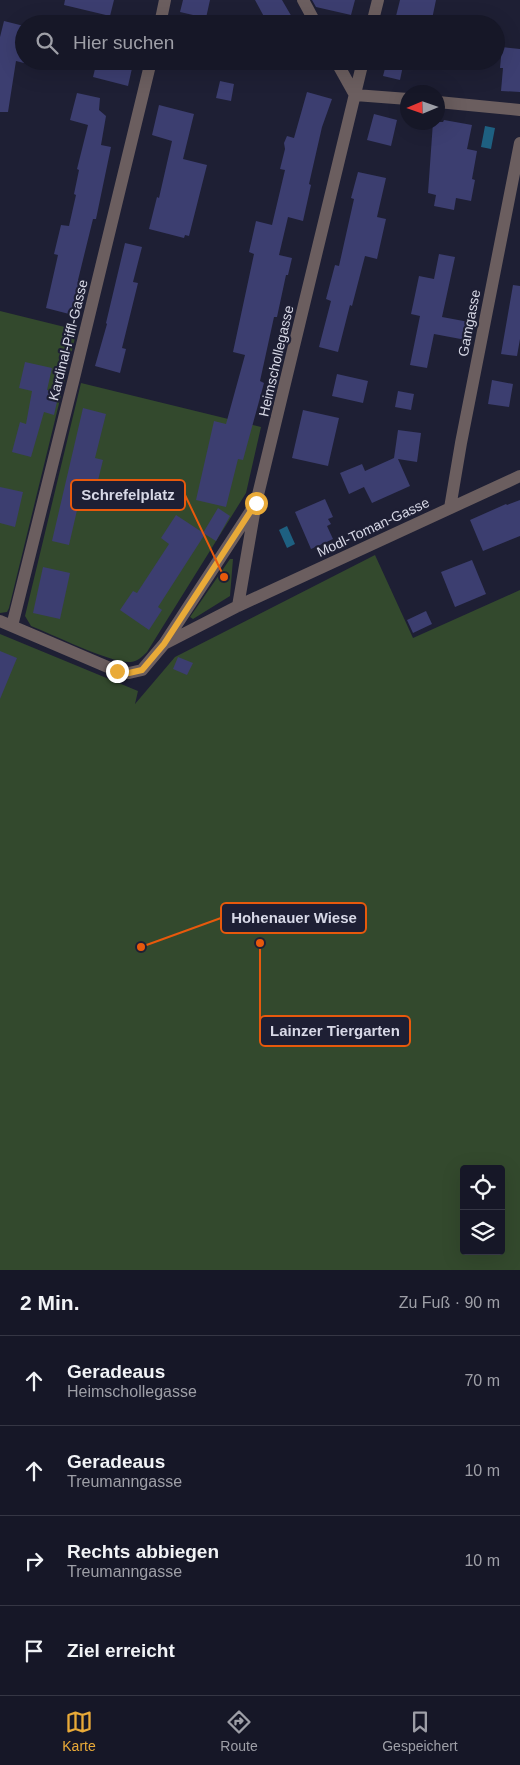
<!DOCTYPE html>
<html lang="de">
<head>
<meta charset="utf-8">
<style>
  body { margin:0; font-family:Arial,sans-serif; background:#232433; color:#f1f3f6 }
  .controls { position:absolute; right:15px; bottom:15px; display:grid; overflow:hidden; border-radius:5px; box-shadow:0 5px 20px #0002 }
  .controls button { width:45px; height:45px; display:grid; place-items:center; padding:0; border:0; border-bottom:1px solid #353644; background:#161727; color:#f1f3f6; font:25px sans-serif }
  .compass { position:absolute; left:400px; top:85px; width:45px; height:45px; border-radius:50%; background:#161727; box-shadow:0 5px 20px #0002; rotate:268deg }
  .stop { position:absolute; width:15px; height:15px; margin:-11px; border:4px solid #e9aa38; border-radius:50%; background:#fff }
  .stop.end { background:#e9aa38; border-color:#fff; box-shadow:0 1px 5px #0008 }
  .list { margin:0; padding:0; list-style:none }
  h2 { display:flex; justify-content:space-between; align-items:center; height:65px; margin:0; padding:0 20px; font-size:21px }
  h2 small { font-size:16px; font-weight:400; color:#9e9fa7 }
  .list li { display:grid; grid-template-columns:32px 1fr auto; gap:15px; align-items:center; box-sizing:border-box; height:90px; padding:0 20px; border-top:1px solid #353644 }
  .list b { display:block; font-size:19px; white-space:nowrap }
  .list p { margin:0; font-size:16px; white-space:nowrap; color:#9e9fa7 }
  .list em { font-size:16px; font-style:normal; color:#9e9fa7 }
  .icon { flex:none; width:28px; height:28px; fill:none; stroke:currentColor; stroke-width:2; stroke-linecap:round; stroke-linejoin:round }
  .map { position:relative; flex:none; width:520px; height:1270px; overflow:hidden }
  .search { position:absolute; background:#161727; box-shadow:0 5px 20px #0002; left:15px; right:15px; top:15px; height:55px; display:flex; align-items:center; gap:12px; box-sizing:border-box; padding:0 18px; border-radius:28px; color:#9e9fa7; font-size:19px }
  .sheet { height:425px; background:#161727 }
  nav { display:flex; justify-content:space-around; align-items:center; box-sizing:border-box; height:70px; border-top:1px solid #353644; background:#161727; font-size:14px; color:#9e9fa7 }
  nav a { display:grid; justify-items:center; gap:2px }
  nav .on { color:#e9aa38 }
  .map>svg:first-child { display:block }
  .green { fill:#33492d; fill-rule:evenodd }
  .water { fill:#1e6081 }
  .building { fill:#3c3e70 }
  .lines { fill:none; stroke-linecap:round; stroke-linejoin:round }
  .minor { stroke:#6b5e5f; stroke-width:12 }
  .route { stroke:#e9aa38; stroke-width:6 }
  .labels { text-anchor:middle; stroke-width:4.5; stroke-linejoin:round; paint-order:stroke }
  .street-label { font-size:14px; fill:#d7d8e6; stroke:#1e1f34 }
  .leader { fill:none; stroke:#e8590c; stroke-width:2 }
  .callout-dot { fill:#e8590c; stroke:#1e1f34; stroke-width:2 }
  .callout { fill:#1e1f34; stroke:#e8590c; stroke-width:2 }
  .callout-label { font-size:15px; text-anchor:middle; font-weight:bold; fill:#d7d8e6 }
</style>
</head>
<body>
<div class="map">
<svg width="520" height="1270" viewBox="0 0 520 1270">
  <rect width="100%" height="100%" fill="#1e1f34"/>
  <path class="green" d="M0 311 77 330 9 608 7 612 0 613Z
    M81 383 261 427 246 493 147 652C142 657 138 661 131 662 112 664 52 634 31 626L25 616Z
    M375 555 413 638 520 590V1270H0V634L138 691 135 704 175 657ZM464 1169H501V1251H464Z
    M230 559H233L230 596 193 619 190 617Z"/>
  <path class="water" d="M485 126 495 128 491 149 481 147Z
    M287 526 295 544 287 548 279 530Z"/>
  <path class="building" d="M65 0H114L110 16 64 5Z
    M183 0H210L206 18 180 12Z
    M255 0H282L296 24H268Z
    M312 0H355L351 15 316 7Z
    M400 0H436L431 24H394Z
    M4 21 24 26V63L16 61 8 112H0V37Z
    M502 47 520 49V92L501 91 503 68H500Z
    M97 61H120L133 64 128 86 93 77Z
    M387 61H404L400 80 383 76Z
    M220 81 234 84 231 101 216 98Z
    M307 92 332 99 322 127 309 184 311 185 303 221 288 217 279 255 292 258 288 275H286L277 317H274L260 381 264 383 243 460 238 459 226 507 196 500 214 421 226 424 245 355 233 352 254 254 249 252 256 221 272 225 285 170 280 169 285 149 284 143 287 136 294 138Z
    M77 93 100 98 99 110 106 116 101 145 111 147 96 219H93L78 280 81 281 73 315 46 308 58 255 54 254 61 225 69 226 76 195 74 194 79 170 77 169 88 125 70 120Z
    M159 105 194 114 183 159 207 165 189 236 185 235 184 238 149 229 157 197 159 198 172 141 152 135Z
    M374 114 397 120 391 146 367 140Z
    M444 120 472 125 467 149 477 151 472 179 475 180 471 201 456 198 454 210 434 206 436 195 428 193 433 122H443Z
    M358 172 386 178 377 217 386 219 377 259 365 256 352 306 350 305 338 352 319 347 331 301 326 299 335 265 339 266 354 199 351 198Z
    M125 243 142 247 133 282 138 283 122 348 126 349 120 373 95 366 107 324 106 323Z
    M439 254 455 257 442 317 469 322 466 340 434 334 427 368 410 365 420 316 411 314 419 276 434 279Z
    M513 285 520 286V339L517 356 501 354Z
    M25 362 52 368 47 390 59 393 54 415 44 412 31 457 12 452 20 422 26 424 32 391 19 388Z
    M337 374 368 381 363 403 332 396Z
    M492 380 513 384 509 407 488 404Z
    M398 391 414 394 411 410 395 407Z
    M83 408 106 414 95 458 103 460 91 509 78 506 69 545 52 541Z
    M303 410 339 418 328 466 292 458Z
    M398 430 421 433 417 462 398 459 410 486 372 503 364 487 349 494 340 473 362 464 365 471 394 458Z
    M0 487 23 492 15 527 0 523Z
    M325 499 333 517 328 519 331 524 327 526 333 539 311 549 295 512Z
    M520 500V536L483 551 470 520 506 504 507 505Z
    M218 508 230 516 216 541 203 533Z
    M176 515 205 534 158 607 162 610 149 630 120 610 133 591 137 593 169 544 161 538Z
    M472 560 486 594 455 607 441 572Z
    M43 567 70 573 60 619 33 613Z
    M426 611 432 624 413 633 407 620Z
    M0 651 17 658 0 699Z
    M178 657 193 663 187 675 173 669Z"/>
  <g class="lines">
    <path class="minor" d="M303 0 316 24
      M160 24 165 0
      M372 24 378 0
      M336 61 355 95 408 99
      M438 102 520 110
      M450 508 461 443 520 143
      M238 606 255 508
      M0 621 117 671 129 673 142 670 164 644 256 503 363 61
      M12 626 74 378 151 61
      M166 643 238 606 520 476"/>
  </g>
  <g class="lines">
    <path class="route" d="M117 671 129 673 142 670 164 644 256 503"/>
  </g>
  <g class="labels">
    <g class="street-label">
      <text transform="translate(469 323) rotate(-79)" y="5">Gamgasse</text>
      <text transform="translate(68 340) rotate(-76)" y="5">Kardinal-Piffl-Gasse</text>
      <text transform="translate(276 361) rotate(-77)" y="5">Heimschollegasse</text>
      <text transform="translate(373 527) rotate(-25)" y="5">Modl-Toman-Gasse</text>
    </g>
  </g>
  <path class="leader" d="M224 577L185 495M141 947L221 918M260 943L260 1031"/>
  <g class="callout-dot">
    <circle cx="224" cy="577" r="5"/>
    <circle cx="141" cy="947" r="5"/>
    <circle cx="260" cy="943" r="5"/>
  </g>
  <g class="callout">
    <rect x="71" y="480" width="114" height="30" rx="5"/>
    <rect x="221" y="903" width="145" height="30" rx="5"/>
    <rect x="260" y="1016" width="150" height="30" rx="5"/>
  </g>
  <g class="callout-label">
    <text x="128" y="500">Schrefelplatz</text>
    <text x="294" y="923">Hohenauer Wiese</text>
    <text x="335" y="1036">Lainzer Tiergarten</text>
  </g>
</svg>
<div class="controls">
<button><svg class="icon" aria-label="locate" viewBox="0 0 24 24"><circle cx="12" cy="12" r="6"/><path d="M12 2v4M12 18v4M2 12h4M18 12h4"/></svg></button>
<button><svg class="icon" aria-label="layers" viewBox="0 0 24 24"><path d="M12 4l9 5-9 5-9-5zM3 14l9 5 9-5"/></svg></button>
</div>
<svg class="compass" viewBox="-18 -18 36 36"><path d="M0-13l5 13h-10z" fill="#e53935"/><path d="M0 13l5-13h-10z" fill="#9e9fa7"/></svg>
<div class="stop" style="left:256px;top:503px"></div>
<div class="stop end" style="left:117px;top:671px"></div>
<div class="search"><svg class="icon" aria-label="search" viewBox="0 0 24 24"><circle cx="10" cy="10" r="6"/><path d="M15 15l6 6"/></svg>Hier suchen</div>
</div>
<section class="sheet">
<h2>2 Min.<small>Zu Fuß · 90 m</small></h2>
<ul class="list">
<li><svg class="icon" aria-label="ahead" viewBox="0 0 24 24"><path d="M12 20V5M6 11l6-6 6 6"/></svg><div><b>Geradeaus</b><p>Heimschollegasse</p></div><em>70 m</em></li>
<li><svg class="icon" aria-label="ahead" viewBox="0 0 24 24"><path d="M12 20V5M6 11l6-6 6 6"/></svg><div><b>Geradeaus</b><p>Treumanngasse</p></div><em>10 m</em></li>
<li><svg class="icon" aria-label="right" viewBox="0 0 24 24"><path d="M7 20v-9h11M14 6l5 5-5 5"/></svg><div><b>Rechts abbiegen</b><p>Treumanngasse</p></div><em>10 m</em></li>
<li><svg class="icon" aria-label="arrive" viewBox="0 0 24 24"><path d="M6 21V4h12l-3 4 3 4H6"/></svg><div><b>Ziel erreicht</b></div></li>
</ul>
</section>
<nav>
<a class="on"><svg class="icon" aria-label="map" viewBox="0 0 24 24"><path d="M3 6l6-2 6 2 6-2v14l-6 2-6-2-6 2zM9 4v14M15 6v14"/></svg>Karte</a>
<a><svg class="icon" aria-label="directions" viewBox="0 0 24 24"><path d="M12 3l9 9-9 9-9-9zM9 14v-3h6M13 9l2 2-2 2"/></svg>Route</a>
<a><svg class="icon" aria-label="saved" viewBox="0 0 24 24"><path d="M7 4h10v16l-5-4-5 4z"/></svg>Gespeichert</a>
</nav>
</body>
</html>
